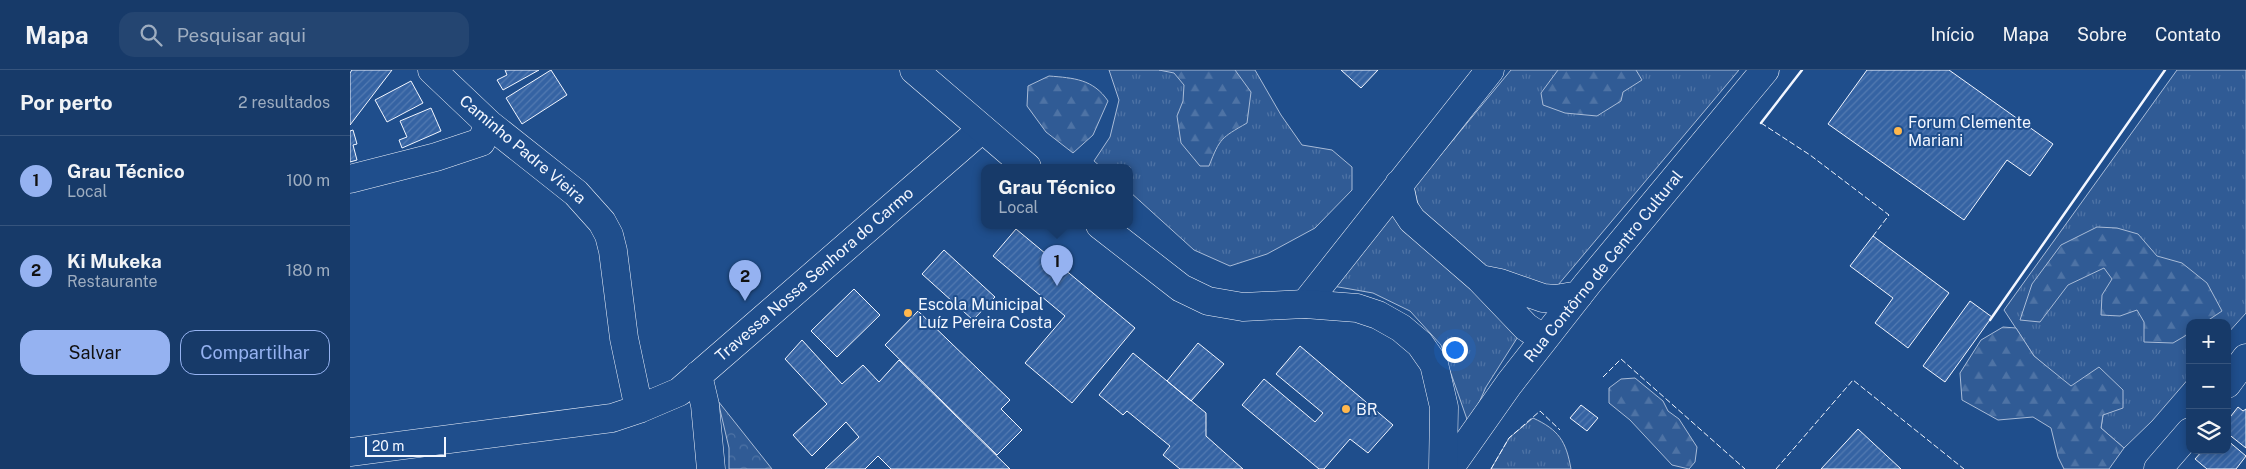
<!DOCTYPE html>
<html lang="pt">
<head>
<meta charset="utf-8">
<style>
  body { margin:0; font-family:"Public Sans",sans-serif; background:#244571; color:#f1f3f6 }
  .controls { position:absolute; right:15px; bottom:15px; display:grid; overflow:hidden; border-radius:10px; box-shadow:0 2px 8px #0003 }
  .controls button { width:45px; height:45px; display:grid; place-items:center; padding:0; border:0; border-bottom:1px solid #36547d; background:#173a69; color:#f1f3f6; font:25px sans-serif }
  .scale { position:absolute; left:15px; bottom:12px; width:81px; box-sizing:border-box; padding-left:5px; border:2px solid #f2f6ff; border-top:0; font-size:14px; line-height:18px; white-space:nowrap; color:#f2f6ff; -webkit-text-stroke:4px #1f4e8c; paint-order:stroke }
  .you { position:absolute; left:1104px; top:279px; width:18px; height:18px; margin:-12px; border:4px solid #fff; border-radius:50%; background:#1a73e8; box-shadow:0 0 0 8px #1a73e833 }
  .badge { display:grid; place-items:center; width:32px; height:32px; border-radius:50%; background:#95b2f1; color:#111; font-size:16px; font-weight:700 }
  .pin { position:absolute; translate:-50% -41px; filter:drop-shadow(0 1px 2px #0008) }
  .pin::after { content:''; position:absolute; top:26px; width:18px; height:15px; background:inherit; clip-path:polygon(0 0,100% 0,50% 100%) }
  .popup { position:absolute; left:631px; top:94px; width:152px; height:65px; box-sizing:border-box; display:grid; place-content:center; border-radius:10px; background:#173a69; filter:drop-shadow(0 1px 4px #0005); font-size:16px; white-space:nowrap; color:#9eadc0 }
  .popup b { font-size:19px; color:#f1f3f6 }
  .popup::after { content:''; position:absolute; left:50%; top:100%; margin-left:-10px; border:10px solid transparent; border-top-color:#173a69 }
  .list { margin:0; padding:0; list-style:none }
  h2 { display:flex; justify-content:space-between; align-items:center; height:65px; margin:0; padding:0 20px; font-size:21px }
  h2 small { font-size:16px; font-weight:400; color:#9eadc0 }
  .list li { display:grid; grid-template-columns:32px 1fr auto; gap:15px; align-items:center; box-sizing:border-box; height:90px; padding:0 20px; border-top:1px solid #36547d }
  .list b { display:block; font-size:19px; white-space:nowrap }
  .list p { margin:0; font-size:16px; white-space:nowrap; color:#9eadc0 }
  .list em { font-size:16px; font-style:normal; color:#9eadc0 }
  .actions { display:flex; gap:10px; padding:15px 20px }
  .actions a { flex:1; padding:11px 0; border:1px solid #95b2f1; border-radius:15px; text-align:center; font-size:18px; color:#95b2f1 }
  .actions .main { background:#95b2f1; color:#111 }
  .icon { flex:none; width:28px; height:28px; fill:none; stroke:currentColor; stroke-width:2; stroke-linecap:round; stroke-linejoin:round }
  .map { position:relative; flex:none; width:1896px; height:399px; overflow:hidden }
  header { display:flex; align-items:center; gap:30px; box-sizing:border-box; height:70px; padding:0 25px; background:#173a69; border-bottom:1px solid #36547d }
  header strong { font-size:24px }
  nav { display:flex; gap:28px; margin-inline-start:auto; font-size:18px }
  .search { width:350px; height:45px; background:#244571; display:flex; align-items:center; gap:12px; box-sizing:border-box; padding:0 18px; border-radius:15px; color:#9eadc0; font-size:19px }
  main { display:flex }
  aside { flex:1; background:#173a69 }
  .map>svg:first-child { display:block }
  .grass { fill:url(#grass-tufts); stroke:#a8bbd7 }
  .forest { fill:url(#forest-firs); stroke:#a8bbd7 }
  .park { fill:url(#park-crowns); stroke:#a8bbd7 }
  .building { fill:url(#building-hatch); stroke:#f2f6ff }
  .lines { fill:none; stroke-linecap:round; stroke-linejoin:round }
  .minor-casing { stroke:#f2f6ff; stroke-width:29 }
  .major-casing { stroke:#f2f6ff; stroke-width:29 }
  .minor { stroke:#1f4e8c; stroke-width:28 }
  .major { stroke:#1f4e8c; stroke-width:28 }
  .fence { stroke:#f2f6ff; stroke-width:1; stroke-dasharray:6 2.5; stroke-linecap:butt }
  .wall { stroke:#f2f6ff; stroke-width:2.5 }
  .poi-dot { fill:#ffb74d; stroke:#1f4e8c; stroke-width:2 }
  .labels { text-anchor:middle; stroke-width:4; stroke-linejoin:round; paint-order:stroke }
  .poi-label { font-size:16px; fill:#f2f6ff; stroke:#1f4e8c; text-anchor:start }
  .street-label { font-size:16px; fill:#f2f6ff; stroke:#1f4e8c }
</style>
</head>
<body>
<header>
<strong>Mapa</strong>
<div class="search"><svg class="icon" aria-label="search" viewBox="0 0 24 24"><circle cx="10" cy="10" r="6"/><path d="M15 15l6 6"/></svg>Pesquisar aqui</div>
<nav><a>Início</a><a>Mapa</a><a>Sobre</a><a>Contato</a></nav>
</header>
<main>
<aside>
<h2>Por perto<small>2 resultados</small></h2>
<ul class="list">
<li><span class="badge">1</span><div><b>Grau Técnico</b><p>Local</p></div><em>100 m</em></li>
<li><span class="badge">2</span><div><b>Ki Mukeka</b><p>Restaurante</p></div><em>180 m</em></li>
</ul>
<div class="actions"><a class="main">Salvar</a><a>Compartilhar</a></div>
</aside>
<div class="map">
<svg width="1896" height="399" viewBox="0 0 1896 399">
  <defs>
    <pattern id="grass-tufts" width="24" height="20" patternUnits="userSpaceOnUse" patternTransform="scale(1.25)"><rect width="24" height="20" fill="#305b95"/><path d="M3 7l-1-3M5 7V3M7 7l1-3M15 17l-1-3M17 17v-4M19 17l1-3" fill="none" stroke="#4e73a5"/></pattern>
    <pattern id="forest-firs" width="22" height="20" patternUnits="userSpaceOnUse" patternTransform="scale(1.25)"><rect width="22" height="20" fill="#305b95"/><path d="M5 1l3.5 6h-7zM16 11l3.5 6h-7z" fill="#4e73a5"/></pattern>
    <pattern id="park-crowns" width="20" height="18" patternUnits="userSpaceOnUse" patternTransform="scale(1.25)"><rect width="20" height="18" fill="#305b95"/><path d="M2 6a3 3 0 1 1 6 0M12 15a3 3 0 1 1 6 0" fill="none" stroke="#4e73a5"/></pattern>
    <pattern id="building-hatch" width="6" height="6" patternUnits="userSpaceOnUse" patternTransform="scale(1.25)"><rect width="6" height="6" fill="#3563a3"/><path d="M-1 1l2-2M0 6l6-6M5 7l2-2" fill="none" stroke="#537ab1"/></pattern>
  </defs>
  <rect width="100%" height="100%" fill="#1f4e8c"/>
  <path class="grass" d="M759 0H905L931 45 952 75 982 80 1002 97V120L965 158 917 184 880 196 844 180 780 122V97H751L744 91 760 67 769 30Z
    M1161 0H1389L1203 221 1146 204 1071 147 1064 117Z
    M1827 0H1896V243L1877 264V253H1840V307L1802 351 1774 378 1751 358 1753 345 1684 286 1654 240Z
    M1042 138 1167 256 1169 265 1136 317 1119 355 1091 275 1060 241 1023 223 977 215Z
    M1183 348C1209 360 1216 371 1221 399H1141L1159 368Z"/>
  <path class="forest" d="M809 0H885L901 22 897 53C871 68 870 68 859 96H850L831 73 827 46 833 31 834 15 824 3Z
    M1208 0H1286L1292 10 1273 22 1271 31 1247 46 1215 43 1193 35 1191 23Z
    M699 6C724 8 743 9 758 31L743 65 723 83 696 62 677 36 678 16Z
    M1747 157 1767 158 1788 164 1807 186 1832 193 1857 213 1872 241 1854 253H1840V263L1823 273 1794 272V252L1787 240 1770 246 1751 245 1752 225 1762 209 1754 198 1718 215 1690 252 1670 250 1682 214 1711 175Z
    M1653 257 1666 258 1684 286 1721 316 1749 297 1773 320V338L1753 345 1751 358 1774 378 1759 399H1714L1708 387 1701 358 1683 347 1648 350 1612 330 1610 303 1631 270Z
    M1285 308 1313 331 1318 341 1329 349 1347 377 1345 392 1339 399 1322 395 1280 350 1259 333V318L1271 309Z"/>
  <path class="park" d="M368 331 422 399H379V378Z"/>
  <path class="building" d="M2 0H42L0 55V3Z
    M155 0H189L153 20 147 10 157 5Z
    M201 0 217 25 172 54 156 28Z
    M991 0H1028L1011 18Z
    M1517 0H1599L1703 74 1680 106 1657 90 1614 150 1478 54Z
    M61 11 73 33 37 52 25 30Z
    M81 38 91 61 52 78 49 70 57 67 50 51Z
    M3 60 7 74 3 75 7 90 0 92V61Z
    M666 159 785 258 722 333 675 293 715 246 643 186Z
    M1523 166 1599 223 1558 278 1525 253 1543 228 1500 196Z
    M594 180 645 227 623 250 572 204Z
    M504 219 530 245 487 287 461 261Z
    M1620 231 1642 247 1595 312 1573 296Z
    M568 241 660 330 651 339 672 360 647 385 535 275Z
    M452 270 492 314 513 295 529 312 549 290 660 399H541L528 386 515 399H475L509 367 496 352 462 386 443 365 477 334 435 289Z
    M848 273 874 294 841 331 817 311Z
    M950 276 1043 355 1018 383 1000 369 974 399H969L892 335 914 309 965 352 973 343 926 304Z
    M783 283 856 343V366L893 399H830L813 385 820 376 777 341 773 345 749 325Z
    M1231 335 1248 348 1237 361 1220 348Z
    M1888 337 1893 341 1896 339V378L1877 363V351Z
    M1508 359 1551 399H1471Z
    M1877 370 1896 386 1886 399H1857L1845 389 1853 380H1877Z"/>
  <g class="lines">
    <defs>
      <path id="minor" d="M82 0 139 54 226 123 252 152 259 165 263 181 274 268 289 339
        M0 109 86 87 131 72 139 54
        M1049 114 1054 138 1062 150 1130 209 1150 213 1193 228 1206 229 1229 225
        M1130 209 1176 257 1194 269
        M955 234 1140 0
        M348 305 355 335 361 399
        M0 382 262 348 289 339 329 322 632 59
        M1099 399 1159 314 1238 213 1415 0"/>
      <path id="major" d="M564 0 677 97
        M750 155 831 218 858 231 893 237 955 234 1007 238 1028 245 1051 258 1070 274 1084 294 1094 337 1093 399
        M1877 314 1896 288
        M1808 399 1840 362"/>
    </defs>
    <use href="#minor" class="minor-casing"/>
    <use href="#major" class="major-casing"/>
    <use href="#minor" class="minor"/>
    <use href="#major" class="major"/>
    <path class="fence" d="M1411 53 1460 85 1539 145 1523 166
      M1253 307 1271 289 1395 399
      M1141 399 1159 368 1190 341 1210 360
      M1426 399 1503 310 1614 399"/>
    <path class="wall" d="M1411 53 1452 0
      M1640 250 1815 0"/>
  </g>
  <g class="poi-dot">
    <circle cx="1548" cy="61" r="5"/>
    <circle cx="558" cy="243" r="5"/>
    <circle cx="996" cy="339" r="5"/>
  </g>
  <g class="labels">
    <g class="poi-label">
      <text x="1558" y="58">Forum Clemente<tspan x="1558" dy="18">Mariani</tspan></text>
      <text x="568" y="240">Escola Municipal<tspan x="568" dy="18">Luíz Pereira Costa</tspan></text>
      <text x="1006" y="345">BR</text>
    </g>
    <g class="street-label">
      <text transform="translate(173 79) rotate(40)" y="6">Caminho Padre Vieira</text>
      <text transform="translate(1253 196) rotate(-51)" y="6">Rua Contôrno de Centro Cultural</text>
      <text transform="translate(464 204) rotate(-41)" y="6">Travessa Nossa Senhora do Carmo</text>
    </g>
  </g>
</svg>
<div class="controls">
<button>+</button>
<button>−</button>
<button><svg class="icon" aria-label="layers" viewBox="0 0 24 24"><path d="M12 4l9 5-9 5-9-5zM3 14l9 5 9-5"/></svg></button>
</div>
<div class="scale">20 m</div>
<div class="you"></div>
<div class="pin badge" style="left:707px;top:216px">1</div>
<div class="popup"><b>Grau Técnico</b>Local</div>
<div class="pin badge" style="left:395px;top:231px">2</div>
</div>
</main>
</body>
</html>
